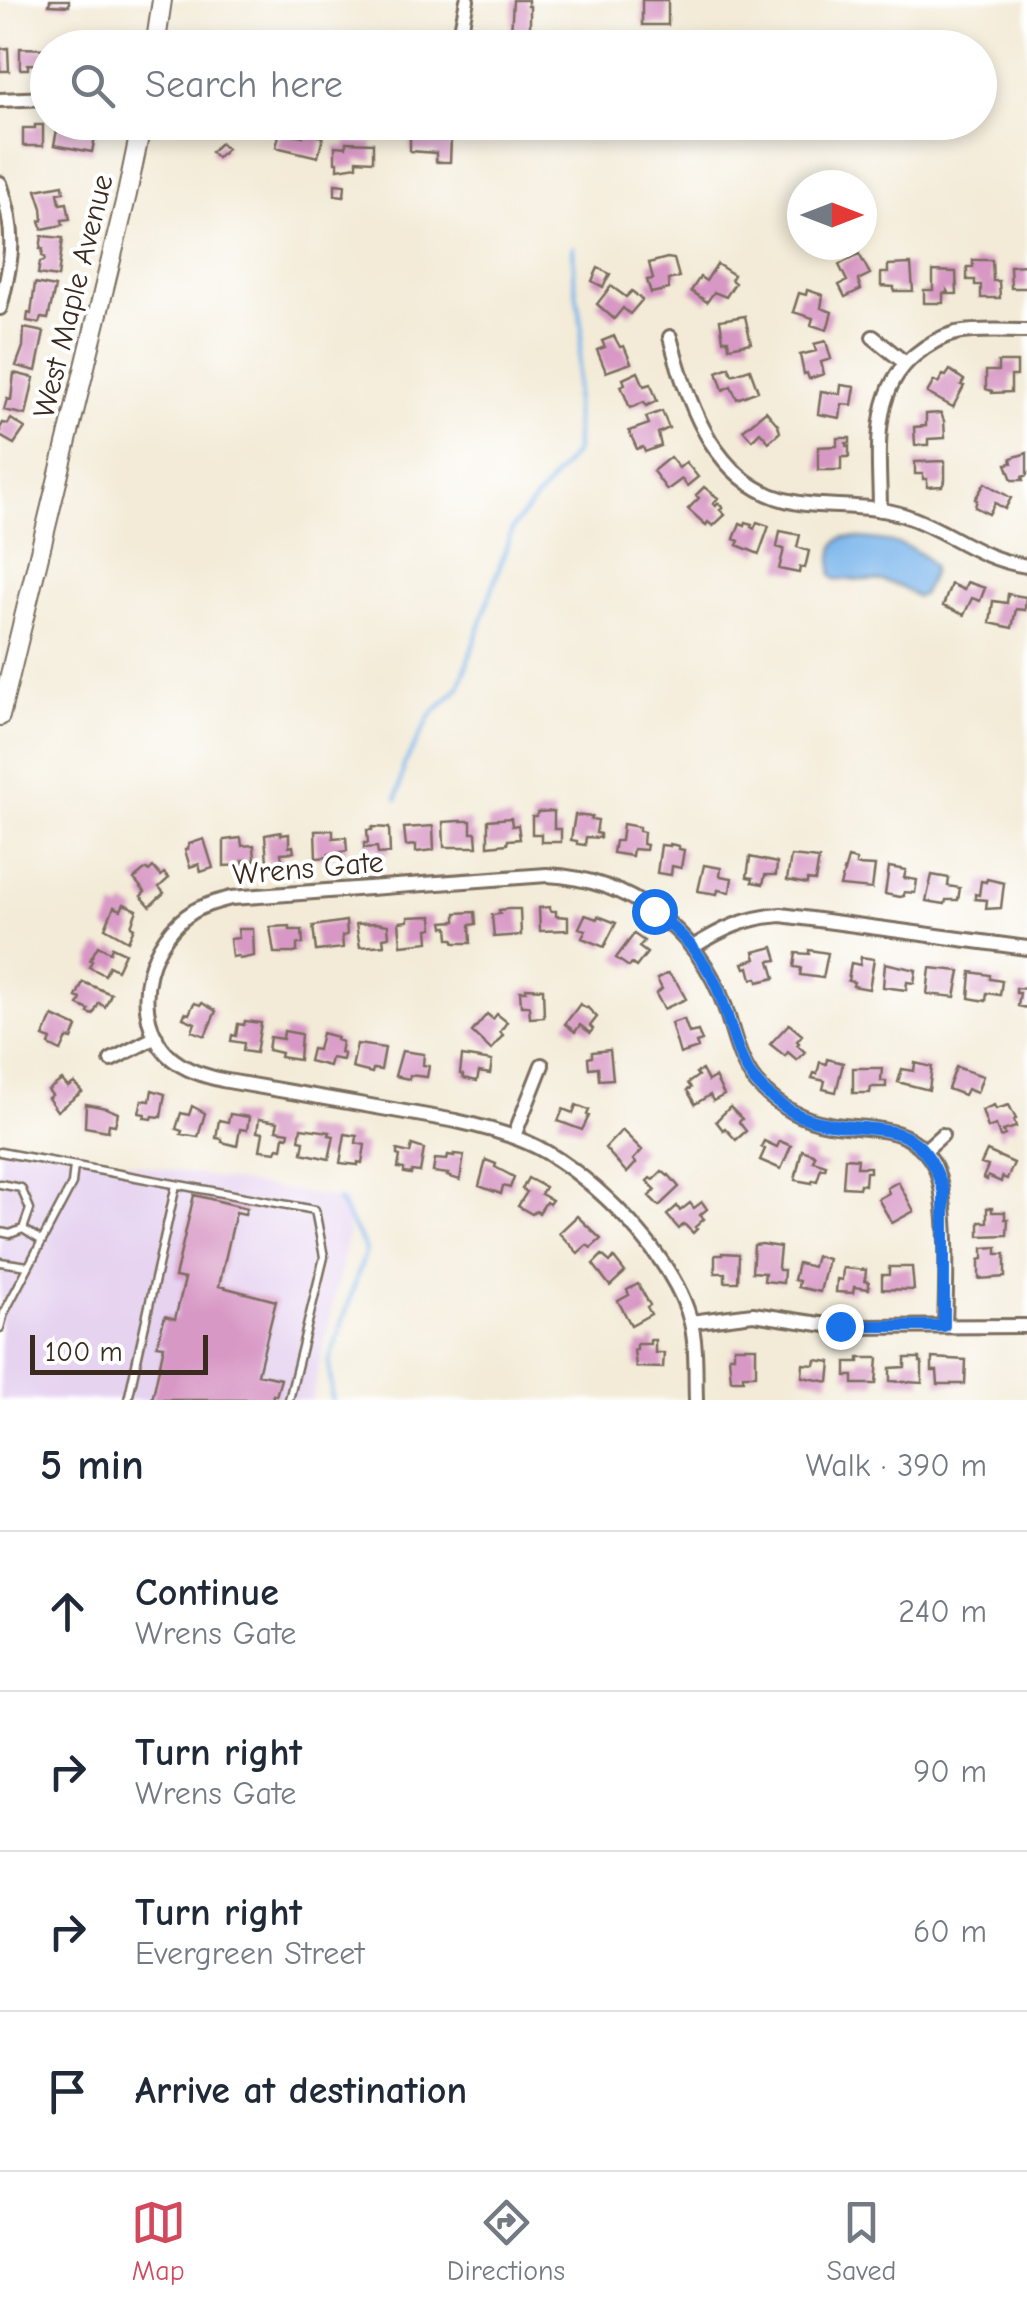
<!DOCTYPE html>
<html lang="en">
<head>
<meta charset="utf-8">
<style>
  body { margin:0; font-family:"Comic Neue",sans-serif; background:#f6f6f7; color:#1f2937 }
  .compass { position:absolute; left:787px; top:170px; width:90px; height:90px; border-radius:50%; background:#fff; box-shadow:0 5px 15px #0003; rotate:90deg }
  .scale { position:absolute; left:30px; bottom:25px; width:178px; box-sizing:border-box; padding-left:10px; border:5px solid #3b2a1e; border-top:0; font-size:28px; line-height:35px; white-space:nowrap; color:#3b2a1e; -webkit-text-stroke:8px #fff; paint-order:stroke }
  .stop { position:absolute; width:30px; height:30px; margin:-22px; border:8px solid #1a73e8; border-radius:50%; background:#fff }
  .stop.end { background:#1a73e8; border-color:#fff; box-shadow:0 2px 10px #0008 }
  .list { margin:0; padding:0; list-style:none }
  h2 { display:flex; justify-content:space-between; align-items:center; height:130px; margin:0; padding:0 40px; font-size:42px }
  h2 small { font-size:32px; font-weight:400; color:#747a83 }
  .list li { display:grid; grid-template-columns:65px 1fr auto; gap:30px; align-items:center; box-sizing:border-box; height:160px; padding:0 40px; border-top:2px solid #e0e1e3 }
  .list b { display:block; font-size:38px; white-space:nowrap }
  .list p { margin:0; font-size:32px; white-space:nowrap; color:#747a83 }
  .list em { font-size:32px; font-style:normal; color:#747a83 }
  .icon { flex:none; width:55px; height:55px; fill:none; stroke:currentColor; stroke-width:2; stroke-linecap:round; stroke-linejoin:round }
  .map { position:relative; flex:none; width:1027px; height:1400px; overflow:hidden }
  .search { position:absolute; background:#fff; box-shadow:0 5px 15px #0003; left:30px; right:30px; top:30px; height:110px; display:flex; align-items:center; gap:25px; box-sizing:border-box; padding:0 35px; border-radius:55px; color:#747a83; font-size:38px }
  .sheet { height:770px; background:#fff }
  nav { display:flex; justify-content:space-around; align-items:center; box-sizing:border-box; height:140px; border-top:2px solid #e0e1e3; background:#fff; font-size:28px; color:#747a83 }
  nav a { display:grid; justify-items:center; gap:5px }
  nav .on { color:#d1495b }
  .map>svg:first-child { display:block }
  .built { fill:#e6d3f0 }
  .water { fill:#7bb6ec; stroke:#5b7085; stroke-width:2.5 }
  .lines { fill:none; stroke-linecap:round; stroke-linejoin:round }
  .stream { stroke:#7bb6ec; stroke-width:4 }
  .building { fill:#d898c5 }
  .lane-casing { stroke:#7b6e5f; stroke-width:11 }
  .street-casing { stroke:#7b6e5f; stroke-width:18 }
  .secondary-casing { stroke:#7b6e5f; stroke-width:22 }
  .lane { stroke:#fff; stroke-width:6 }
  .street { stroke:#fff; stroke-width:12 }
  .secondary { stroke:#fff; stroke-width:18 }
  .route { stroke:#1a73e8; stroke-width:12 }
  .labels { text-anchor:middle; stroke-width:8; stroke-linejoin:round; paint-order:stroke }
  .street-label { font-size:30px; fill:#3b2a1e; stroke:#fff }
</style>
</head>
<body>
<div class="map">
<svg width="1027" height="1400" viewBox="0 0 1027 1400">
  <rect width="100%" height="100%" fill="#fff"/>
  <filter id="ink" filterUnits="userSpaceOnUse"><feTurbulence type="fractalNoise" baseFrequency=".01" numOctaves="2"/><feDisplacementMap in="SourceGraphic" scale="20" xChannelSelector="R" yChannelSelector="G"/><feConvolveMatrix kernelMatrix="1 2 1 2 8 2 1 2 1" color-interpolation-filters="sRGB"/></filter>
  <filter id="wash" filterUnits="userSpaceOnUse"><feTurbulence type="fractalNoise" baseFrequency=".0048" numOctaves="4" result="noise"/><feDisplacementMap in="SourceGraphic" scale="40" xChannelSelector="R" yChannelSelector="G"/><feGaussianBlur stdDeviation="2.25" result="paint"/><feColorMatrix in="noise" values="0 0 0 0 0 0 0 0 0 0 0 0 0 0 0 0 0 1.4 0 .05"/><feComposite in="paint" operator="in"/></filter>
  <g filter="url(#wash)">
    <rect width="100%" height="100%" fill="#f3ebd7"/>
    <path class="built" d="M0 1141 346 1200 348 1236 312 1400H0Z"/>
    <path class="water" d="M844 537C874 539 914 540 933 566L932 574 923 594 917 597 899 586 883 581 835 579 831 574C833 561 829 543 844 537Z"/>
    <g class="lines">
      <path class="stream" d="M397 799 404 765 431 715 459 688 513 527 576 451 575 401 582 330 574 277 573 247
        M332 1400 329 1362 366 1250 338 1200"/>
    </g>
    <g id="blocks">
      <path class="building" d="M50 0H69V6L49 5Z
        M513 0H528V6H530V33L511 34Z
        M642 0H668V25H642Z
        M8 48 9 71H0V49Z
        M20 48 48 49V65L28 64V69H20Z
        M35 125H43V146H23V128H35Z
        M58 125 76 131 96 132 92 152 54 145Z
        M280 131 303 136 304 133 323 137 318 157 276 147Z
        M410 133 439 135V139H451L450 162H436V153L410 151Z
        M346 142 373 143V161L357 160V166L338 169V162H335V146L346 147Z
        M220 143 227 149 217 158 211 152Z
        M335 184 345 185 344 196 335 195Z
        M63 185 64 192 58 193 60 204 67 203 70 219 62 220 63 225 42 229 40 221 43 220 42 208 36 190Z
        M42 236 63 238 58 277 38 274 40 262 44 261 45 257 42 256 43 249H40Z
        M859 254 870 274 858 280 861 289 845 297 839 285 847 281 839 265Z
        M667 258 674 259 679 277 668 280 669 289 651 293 647 280 653 279 649 263Z
        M973 260H992L993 281H999L1000 298H981V285H975V280H967V267H973Z
        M717 264 734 275 731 280 735 283 726 297 714 292 707 302 691 291 700 277 706 281Z
        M911 264 913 291H894V287L881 286V273H888V265Z
        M1027 265V288H1011L1010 266Z
        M598 268 610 274 603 287 592 281Z
        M933 271 956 272 957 294H949L947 291V293H943V303H924V290H933Z
        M35 283 55 287 48 319 41 318 39 323 27 321 28 313 31 314Z
        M611 286 626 297 632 291 642 300 630 314 623 308 614 319 597 304Z
        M807 290 823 295 821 308 832 312 827 330 811 325 813 318 793 312 799 293 806 295Z
        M745 316 751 343 729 347 728 340H723L720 320Z
        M24 328 44 332 36 371 16 366 23 347Z
        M614 336 620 347 624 346 631 363 606 372 597 350 605 347 602 341Z
        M826 341 831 359 821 362 824 374 809 379 807 373 804 374 800 355 816 351 814 344Z
        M998 362H1017V376H1011V392L992 393V391L986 389V371H998Z
        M729 367 732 375 750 369 758 391 737 399 731 386 723 390 717 372Z
        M950 370 964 380 961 385 964 386 953 407 927 393 934 381 938 383 943 375 946 376Z
        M638 372 644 386 651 384 657 401 646 406 644 402 630 408 621 386 625 384 623 379Z
        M14 373 34 378 26 415 4 410 7 399 11 400Z
        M841 385 855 387 852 405 842 404 840 418 818 414 821 391 840 394Z
        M662 411 669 428 658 433 661 446 645 452 643 447 637 449 629 431 649 424 646 417Z
        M766 411 778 425 780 432 769 442 760 432 752 440 743 430Z
        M941 413 944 421 945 438 928 439V445H915L914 427 926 426V414Z
        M11 419 25 428 14 444 0 436V428L3 423 8 424Z
        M837 438H850V443H846V446H849V457H841V470H818V447L837 446Z
        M1027 453V475L1022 477 1023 480H1012L1006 464 1012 463 1011 458Z
        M670 457 679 468 686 462 698 477 687 486 682 479 667 490 653 471Z
        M945 461V480L942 486 927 487V479H923V474H915V462Z
        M985 483 1011 498 1005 509 995 503 989 514 975 507 977 500 975 499Z
        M704 487 718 498 713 504 716 506 718 503 723 508 720 510 725 515 713 526 708 522 706 525 688 509 699 498 696 495Z
        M746 522 752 524 751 527 754 529 757 522 769 526 759 554 737 545 739 541 734 539 740 523 745 525Z
        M780 531 800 535 797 547 809 551 805 568 800 567 799 573 779 569 784 549 777 547Z
        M967 582 985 588 980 601 972 598 964 615 943 606 951 584 964 590Z
        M1008 594 1026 597 1025 610 1016 609 1012 628 990 623 993 601 1007 603Z
        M554 811V829H561V842H541V834H532V816H536L538 812Z
        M575 815 592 817 591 819 598 820 596 833 600 834V838L586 837 585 845 577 844V841L571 840Z
        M511 818 512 826 518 825 520 839 508 840 507 844 488 846V820Z
        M459 821H471V833H476L477 847H444L443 822Z
        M623 824 639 827V831L644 832 643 844 647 845 646 850 633 849 632 856 613 853 615 841H621Z
        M433 826 434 850 416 852V845L406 846 404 828Z
        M372 827 389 828 390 853 378 854 377 847 364 848V843H368L367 830H372Z
        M333 830V838L346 837 347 851 329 854 330 857 316 858 315 831Z
        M281 832V835L289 834V847L293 846 294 852 281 853 282 861 267 862 265 835Z
        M241 838 242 846 254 845 255 860H243V865L224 866V840Z
        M204 839 213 868 201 872 199 864 190 867 185 850 188 849 189 844Z
        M670 844 679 846V849L684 850 681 868 672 866 671 875 657 873 661 845 670 846Z
        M791 856 819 859 815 881 807 880V884L787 880Z
        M750 857 777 863 776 875H765L763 884 752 882 753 878 747 877Z
        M848 858 856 860V865L875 866 872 889 840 886Z
        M704 865 721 868 720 876 732 878 730 892 718 890 717 894 698 891Z
        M153 867 161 876 164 873 169 878 159 887 164 893 150 906 141 896 145 892 134 879 146 869 149 871Z
        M889 867 906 870 904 878 917 880 915 893 904 892V896L900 897 885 894Z
        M932 875 949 878 948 886 960 888 958 900H946L945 904 926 901Z
        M987 879 1004 883 1001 908 986 909 987 900 975 899V894L979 895 981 881 986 882Z
        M124 904 137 910 131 926 134 928 128 941 105 928 114 907 121 910Z
        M550 907V911H556V916L568 917V930L540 931 539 908Z
        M507 909H520L521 935 494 937 492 915 500 914 499 910Z
        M475 912 476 924 470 925 471 943H455L453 939H449L448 927H444L443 922 456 921V913Z
        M585 915 597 919 598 916 616 923 604 947 582 938 586 930 579 928Z
        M432 916 433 928 428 929 429 942 401 945 399 922 408 921V917Z
        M346 921 347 935 342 936 343 948 316 951 313 926Z
        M376 923 388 925 389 937 383 938 384 945 360 947 356 924Z
        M290 926V930H302L303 944H297V952L294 953H274L270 927Z
        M238 929H253L254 956 239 959 238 956 232 957 230 939 239 938Z
        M634 934 644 941 639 947 647 953 636 967 632 964 629 967 616 958Z
        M98 946 110 952 112 947 125 953 117 970 109 966 105 975 89 967 92 961 90 960Z
        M773 947 777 960 770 961 775 978 758 982 757 978 752 979 749 967 745 968 743 963 756 959 754 952Z
        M809 950 828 953 823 978 800 975 801 968 794 967 796 953 809 954Z
        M861 957 874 959 869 989 853 986 854 982 848 981 851 963 860 965Z
        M885 963 916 970 914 983 907 982 906 990 883 987Z
        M930 968 960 971 955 997 927 994Z
        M971 972 990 975V979L1002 981 1000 995 987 993 986 1001 969 998Z
        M668 973 677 983 686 999 664 1009 656 994 662 989 657 979Z
        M83 982 111 994 105 1007 99 1003 93 1015 88 1013 89 1010 78 1005 81 999 76 997Z
        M526 988 543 989 544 1017 530 1018 529 1006H521L520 991H526Z
        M1016 988 1027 989V1008L1018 1006 1020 993H1016Z
        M194 1003 201 1005 202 1003 216 1011 205 1036 192 1031 195 1023 183 1018 185 1013 189 1014Z
        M580 1004 586 1008 587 1007 597 1017 590 1026 593 1029 590 1033 580 1025 575 1032 565 1024Z
        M487 1014 493 1019 497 1014 507 1022 500 1032 503 1035 491 1050 472 1032Z
        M53 1016 77 1027 72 1039 68 1038 66 1040 61 1051 49 1045 51 1040 43 1037Z
        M684 1019 689 1033 698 1031 702 1041 696 1043 698 1048 680 1054 671 1023Z
        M245 1021 261 1023 256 1053 243 1051 244 1043 231 1041 232 1035 236 1036 238 1024 244 1025Z
        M789 1024 802 1035 797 1041 799 1043 797 1045 805 1052 797 1060 788 1052 785 1056 770 1044Z
        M284 1031 301 1034 299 1060 280 1057 281 1053 268 1050 270 1037 283 1039Z
        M322 1033 337 1037 336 1040 342 1042 340 1053 344 1054 343 1060 331 1058 329 1066 309 1061 312 1049 318 1050Z
        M357 1044 385 1048 381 1070 373 1069 372 1073 352 1068Z
        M610 1050 613 1079 599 1080 598 1067 589 1068 588 1058 592 1057V1052Z
        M402 1051 424 1054 423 1065 429 1066 427 1077 410 1075 409 1079 395 1076Z
        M462 1056 492 1061 490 1074 479 1072 477 1081 463 1078V1075L460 1074Z
        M827 1059 843 1063 836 1092 823 1089 825 1081 812 1078 814 1073 817 1074 820 1062 826 1064Z
        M915 1063 932 1067 929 1090 898 1082 902 1069 914 1071Z
        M956 1067 983 1076 977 1093 967 1089 964 1095 948 1089Z
        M853 1068H882L881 1081H886V1087H871L870 1093H853Z
        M702 1070 708 1081 715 1077 724 1095 713 1101 710 1095 695 1104 687 1090 691 1088 688 1083 698 1076 696 1073Z
        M62 1080 68 1087 74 1083 82 1092 57 1111 48 1098 52 1095 48 1090Z
        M152 1090 165 1094 161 1117 153 1116 152 1119 144 1118 145 1114 139 1113 142 1100 150 1101Z
        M86 1104 106 1108 118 1113 115 1125 109 1124 108 1131 85 1127Z
        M576 1105 589 1110 587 1115 589 1116 582 1130 558 1121 563 1109 573 1113Z
        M994 1105 996 1109 1009 1105 1016 1119 1014 1120 1016 1127 1003 1131 1005 1135 1000 1137 996 1125 988 1128 982 1110Z
        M192 1106 205 1113 198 1137 181 1134 182 1131 176 1129 181 1113 189 1115Z
        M730 1107 742 1119 739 1122 746 1131 736 1140 725 1128 723 1130 716 1121Z
        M230 1114 249 1117 247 1130 240 1129 237 1146 222 1142V1139L216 1138 219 1120 228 1122Z
        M259 1119 278 1122 276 1130 289 1132 288 1137 284 1136 282 1149 278 1148 276 1152 260 1150 263 1133 257 1132Z
        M301 1128 330 1132 329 1135 334 1136 329 1159 302 1153 304 1141 299 1140Z
        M622 1130 642 1150 633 1160 636 1163 627 1173 605 1148Z
        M345 1134 357 1136 356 1143 365 1145 362 1163 358 1162V1165L340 1163Z
        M764 1141 777 1147 780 1141 791 1146 781 1169 760 1160 765 1149 761 1147Z
        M412 1145 424 1149 420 1172 412 1171 411 1174 404 1173V1169L398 1168 400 1156 397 1155V1150L410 1153Z
        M802 1150 813 1154 815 1156 813 1161 826 1165 825 1169 821 1168 817 1181 813 1180 812 1183 795 1180Z
        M987 1151 1014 1163 1007 1179 1002 1177 1001 1182 988 1176 987 1180 983 1178 988 1166 981 1164Z
        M454 1154 464 1155 460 1180 447 1176 448 1174 433 1172 435 1159 447 1160 448 1155 454 1156Z
        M845 1158 858 1159 857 1167H870V1172H866L865 1185 860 1184 859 1188 843 1187Z
        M486 1160 496 1164 495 1167 514 1177 510 1188 503 1186 501 1194 479 1186Z
        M662 1171 668 1176 669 1175 679 1187 659 1206 649 1196 656 1190 647 1181 650 1178 653 1180Z
        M528 1178 545 1187 541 1194 552 1200 549 1204 546 1202 539 1213 536 1211 532 1214 518 1206 527 1192 522 1189Z
        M898 1182 914 1211 892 1223 878 1199 889 1193 887 1188Z
        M194 1195 247 1208 245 1214 236 1212 219 1286 276 1301 258 1374 281 1379 276 1396 273 1395 272 1400H152L164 1346 157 1345 165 1316 175 1319 185 1279 175 1277Z
        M702 1202 707 1209 700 1215 704 1219 695 1227 697 1229 693 1233 684 1224 679 1229 667 1215 677 1206 680 1211 690 1203 694 1208Z
        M987 1208H992V1212H1005V1219H1008L1007 1235 979 1236V1222H987Z
        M577 1216 601 1239 591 1248 587 1245 578 1253 559 1233Z
        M762 1244 780 1247 778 1267 779 1270H784L783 1283 764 1281 765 1273 752 1272 754 1245Z
        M997 1247V1254H1005V1277L979 1279V1260L983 1259V1248Z
        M722 1253 739 1254 738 1282H725V1273H715V1255H722Z
        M602 1255 610 1262 614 1258 625 1272 610 1286 593 1264Z
        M816 1256 828 1259 820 1292 798 1287 799 1281 794 1280 798 1263 813 1267Z
        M889 1267H912L914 1290 882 1289V1275H889Z
        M843 1268 866 1270 865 1281 869 1282V1289L854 1287 853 1293 836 1292 837 1279 842 1280Z
        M638 1284 650 1305 647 1307 651 1314 631 1325 618 1301 629 1295 627 1290Z
        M650 1340H655V1353H664L663 1368 636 1367 634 1350H637V1344H650Z
        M734 1347H756V1375H743V1380H731L729 1356H734Z
        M859 1358H878L876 1384H853V1376H846V1362H859Z
        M905 1358H920V1362H922V1383L890 1381V1368L905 1367Z
        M932 1358 966 1360 965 1384H938L937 1371H932Z
        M816 1360 831 1362 829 1382 802 1377 803 1364 815 1365Z"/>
    </g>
  </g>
  <g filter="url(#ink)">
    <use href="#blocks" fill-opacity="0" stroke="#7b6e5f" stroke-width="2.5"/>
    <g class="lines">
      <defs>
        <path id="lane" d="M0 1152 315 1210 324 1257 289 1400
          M0 1184 21 1188 30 1209 23 1229 10 1234 0 1232
          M23 1229 42 1241
          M0 1262 28 1266
          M0 1328 4 1313 72 1184 74 1166
          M128 1400 176 1185"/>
        <path id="street" d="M448 48 461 30 467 0
          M0 100 48 98
          M0 183C17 234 13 257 0 308
          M670 337C688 406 717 491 799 503 834 508 873 504 906 516 950 531 978 559 1027 566
          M873 337 905 363
          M880 510C880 457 869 392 915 355 927 345 940 337 956 333 978 329 1004 331 1027 331
          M693 947C722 929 747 917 781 915L1027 948
          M111 1060 156 1037
          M514 1136 542 1065
          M924 1151 942 1135
          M691 1322 753 1314 840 1327 1027 1326
          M696 1400C695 1374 697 1348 691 1323 676 1259 595 1177 537 1147 511 1134 484 1127 456 1121L222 1080C200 1075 175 1067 161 1047 131 1003 150 938 194 911 206 904 219 901 231 898L547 875C628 879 698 929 725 1007 735 1037 739 1066 762 1089 780 1107 804 1120 829 1124 867 1131 908 1122 932 1161 951 1191 946 1288 945 1326"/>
        <path id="secondary" d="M155 48 162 0
          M0 716 127 194 142 122"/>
      </defs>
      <use href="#lane" class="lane-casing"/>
      <use href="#street" class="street-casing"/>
      <use href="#secondary" class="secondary-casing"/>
      <use href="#lane" class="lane"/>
      <use href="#street" class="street"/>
      <use href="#secondary" class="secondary"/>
    </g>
  </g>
  <g class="lines" filter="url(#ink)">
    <path class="route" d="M654 911C680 932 703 955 717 987 733 1024 735 1069 770 1096 782 1105 794 1115 809 1119 872 1139 920 1108 944 1193V1326H840"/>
  </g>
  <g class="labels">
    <g class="street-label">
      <text transform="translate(73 296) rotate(-76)" y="10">West Maple Avenue</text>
      <text transform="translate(308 868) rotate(-5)" y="10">Wrens Gate</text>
    </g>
  </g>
</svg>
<svg class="compass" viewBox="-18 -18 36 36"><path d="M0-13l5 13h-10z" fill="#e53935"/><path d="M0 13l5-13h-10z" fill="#747a83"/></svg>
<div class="scale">100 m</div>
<div class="stop" style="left:654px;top:911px"></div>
<div class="stop end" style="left:840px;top:1326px"></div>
<div class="search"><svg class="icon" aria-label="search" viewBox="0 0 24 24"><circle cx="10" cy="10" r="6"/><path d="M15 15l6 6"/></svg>Search here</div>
</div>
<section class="sheet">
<h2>5 min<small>Walk · 390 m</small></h2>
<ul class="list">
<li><svg class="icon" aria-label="ahead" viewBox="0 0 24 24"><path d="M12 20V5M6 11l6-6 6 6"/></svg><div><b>Continue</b><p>Wrens Gate</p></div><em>240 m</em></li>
<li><svg class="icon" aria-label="right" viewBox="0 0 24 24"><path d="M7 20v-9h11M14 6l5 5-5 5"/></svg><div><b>Turn right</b><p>Wrens Gate</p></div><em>90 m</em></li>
<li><svg class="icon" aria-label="right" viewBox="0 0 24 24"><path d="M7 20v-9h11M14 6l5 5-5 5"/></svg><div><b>Turn right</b><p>Evergreen Street</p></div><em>60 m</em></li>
<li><svg class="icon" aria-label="arrive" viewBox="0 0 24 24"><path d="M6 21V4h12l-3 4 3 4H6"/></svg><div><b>Arrive at destination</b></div></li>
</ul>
</section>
<nav>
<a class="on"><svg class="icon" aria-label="map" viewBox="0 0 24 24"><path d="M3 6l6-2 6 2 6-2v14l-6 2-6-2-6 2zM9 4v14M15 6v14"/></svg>Map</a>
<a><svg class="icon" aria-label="directions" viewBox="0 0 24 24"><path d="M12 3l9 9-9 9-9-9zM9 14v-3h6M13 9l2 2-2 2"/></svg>Directions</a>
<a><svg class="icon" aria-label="saved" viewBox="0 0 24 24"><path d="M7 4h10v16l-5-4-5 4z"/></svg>Saved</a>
</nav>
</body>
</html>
